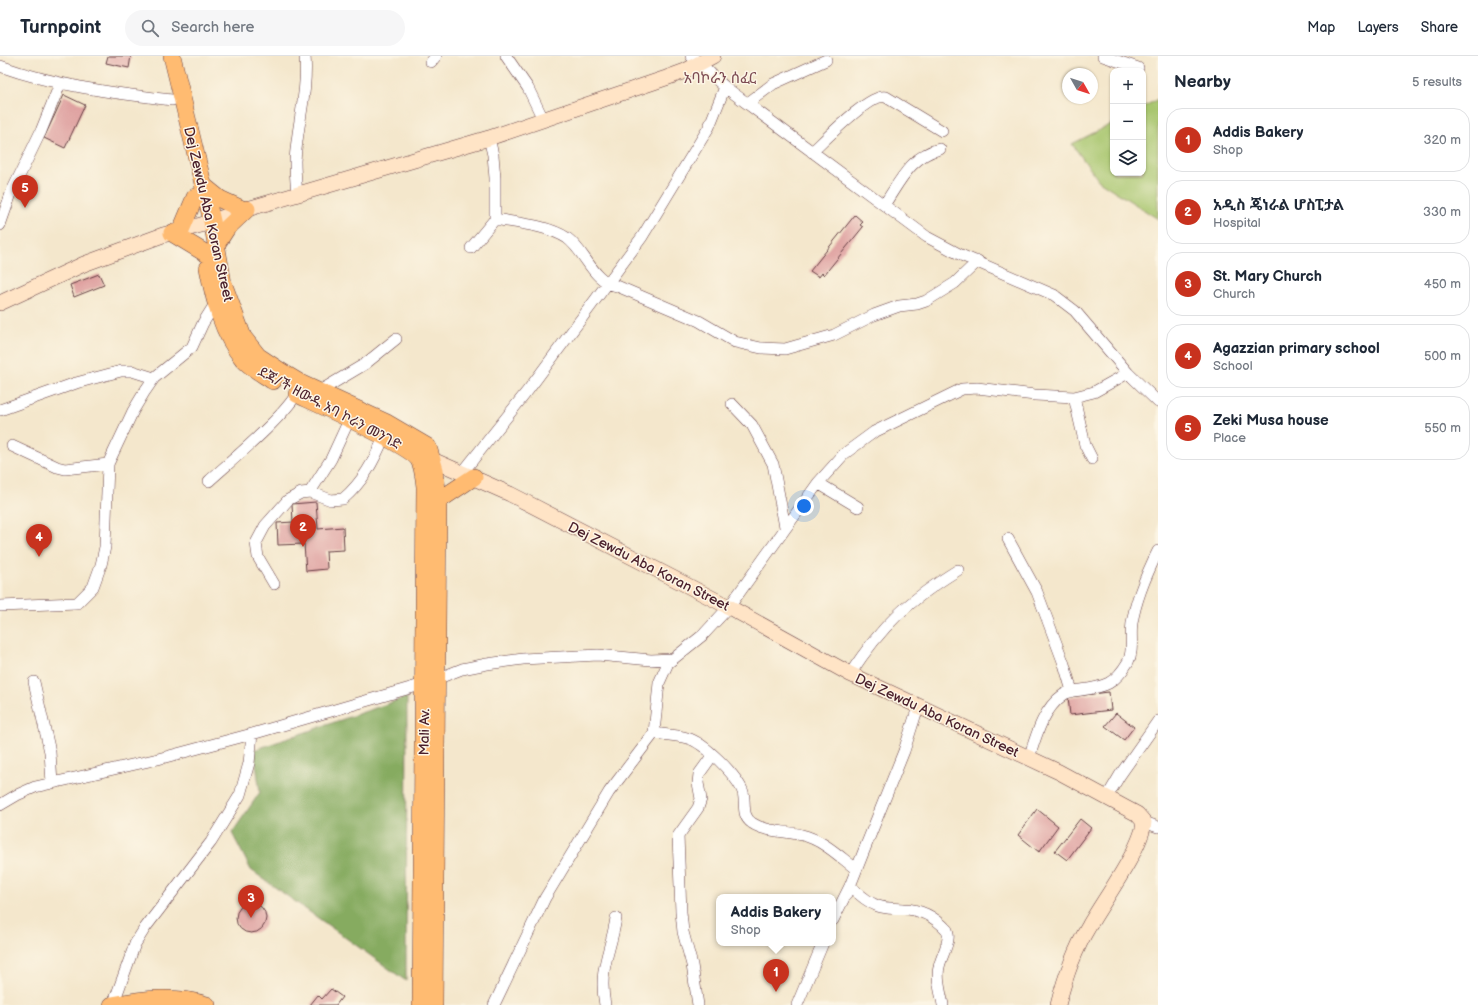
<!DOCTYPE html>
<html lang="en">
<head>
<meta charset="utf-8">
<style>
  body { margin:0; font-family:"Balsamiq Sans","Noto Sans Ethiopic",sans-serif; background:#f6f6f7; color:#1f2937 }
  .controls { position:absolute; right:12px; top:12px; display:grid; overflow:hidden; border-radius:8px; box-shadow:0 1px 3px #0004 }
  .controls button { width:36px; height:36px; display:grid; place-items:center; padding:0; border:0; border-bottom:1px solid #e0e1e3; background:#fff; color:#1f2937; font:20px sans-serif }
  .compass { position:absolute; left:1062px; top:12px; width:36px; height:36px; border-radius:50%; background:#fff; box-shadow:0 1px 3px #0004; rotate:129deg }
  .you { position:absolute; left:804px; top:450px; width:14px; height:14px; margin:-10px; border:3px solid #fff; border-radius:50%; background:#1a73e8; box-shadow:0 0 0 6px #1a73e833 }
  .badge { display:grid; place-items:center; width:26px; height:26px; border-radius:50%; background:#c8321e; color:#fff; font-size:13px; font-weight:700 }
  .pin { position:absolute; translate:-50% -33px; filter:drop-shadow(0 1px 2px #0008) }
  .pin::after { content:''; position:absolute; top:21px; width:14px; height:12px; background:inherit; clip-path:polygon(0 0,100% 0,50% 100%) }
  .popup { position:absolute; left:716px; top:838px; width:120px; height:52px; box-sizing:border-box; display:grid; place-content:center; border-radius:8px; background:#fff; filter:drop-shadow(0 1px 3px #0005); font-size:13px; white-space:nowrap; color:#747a83 }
  .popup b { font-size:15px; color:#1f2937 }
  .popup::after { content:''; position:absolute; left:50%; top:100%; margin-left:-8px; border:8px solid transparent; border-top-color:#fff }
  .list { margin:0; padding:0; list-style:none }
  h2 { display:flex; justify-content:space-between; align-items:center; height:52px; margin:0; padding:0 16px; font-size:17px }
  h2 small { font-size:13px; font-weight:400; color:#747a83 }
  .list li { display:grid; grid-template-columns:26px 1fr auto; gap:12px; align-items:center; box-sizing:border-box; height:64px; margin:0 8px 8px; padding:0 8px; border:1px solid #e0e1e3; border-radius:16px }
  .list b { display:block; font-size:15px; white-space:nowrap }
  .list p { margin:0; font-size:13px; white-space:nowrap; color:#747a83 }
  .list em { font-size:13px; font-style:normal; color:#747a83 }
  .icon { flex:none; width:22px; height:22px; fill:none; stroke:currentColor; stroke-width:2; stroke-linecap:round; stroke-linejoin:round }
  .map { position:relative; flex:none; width:1158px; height:949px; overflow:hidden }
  header { display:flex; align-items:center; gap:24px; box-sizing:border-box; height:56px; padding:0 20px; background:#fff; border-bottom:1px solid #e0e1e3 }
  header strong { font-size:19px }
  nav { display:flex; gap:22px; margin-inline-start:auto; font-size:14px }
  .search { width:280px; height:36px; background:#f6f6f7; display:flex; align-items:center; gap:10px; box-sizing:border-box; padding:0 14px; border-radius:22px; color:#747a83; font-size:15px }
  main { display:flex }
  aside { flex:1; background:#fff }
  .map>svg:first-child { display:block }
  .green { fill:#a8c66e; stroke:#79724c }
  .forest { fill:#86ab61; stroke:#686546 }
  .building { fill:#dfa1a0 }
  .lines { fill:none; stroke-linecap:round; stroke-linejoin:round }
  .minor-casing { stroke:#643d43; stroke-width:12 }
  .secondary-casing { stroke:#643d43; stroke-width:16 }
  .primary-casing { stroke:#643d43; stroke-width:18 }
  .minor { stroke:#fff; stroke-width:11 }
  .secondary { stroke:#ffe4c6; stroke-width:15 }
  .primary { stroke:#ffbb71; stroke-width:17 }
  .labels { text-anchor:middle; stroke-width:3; stroke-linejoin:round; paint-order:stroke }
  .street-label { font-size:14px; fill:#4a1f2b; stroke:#fcf5e5 }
  .neighbourhood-label { font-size:15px; fill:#7e4c54; stroke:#fcf5e5 }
</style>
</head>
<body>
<header>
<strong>Turnpoint</strong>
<div class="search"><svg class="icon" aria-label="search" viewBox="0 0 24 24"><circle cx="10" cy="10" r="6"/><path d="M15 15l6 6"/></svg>Search here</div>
<nav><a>Map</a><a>Layers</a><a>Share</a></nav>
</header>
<main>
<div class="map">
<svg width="1158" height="949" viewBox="0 0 1158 949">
  <rect width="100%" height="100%" fill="#fcf5e5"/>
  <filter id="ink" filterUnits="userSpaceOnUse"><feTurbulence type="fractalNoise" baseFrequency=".025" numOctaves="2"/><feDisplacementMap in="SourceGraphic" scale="8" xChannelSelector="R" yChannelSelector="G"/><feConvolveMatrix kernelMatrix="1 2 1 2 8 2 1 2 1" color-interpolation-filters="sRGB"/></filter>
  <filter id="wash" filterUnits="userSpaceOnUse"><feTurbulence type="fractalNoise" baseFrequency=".012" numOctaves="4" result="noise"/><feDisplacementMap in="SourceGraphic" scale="16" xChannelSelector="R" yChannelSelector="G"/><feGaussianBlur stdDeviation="0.9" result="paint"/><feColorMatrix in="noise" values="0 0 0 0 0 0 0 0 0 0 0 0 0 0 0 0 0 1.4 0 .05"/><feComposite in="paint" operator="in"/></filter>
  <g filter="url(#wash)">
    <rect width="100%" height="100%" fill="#f4e7cc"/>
    <path class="green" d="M1158 43V163L1099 125 1072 88 1113 67V117H1143V51Z"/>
    <path class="forest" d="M407 641 406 925 251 814 232 777 260 736 254 694Z"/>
    <g id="blocks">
      <path class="building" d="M108 0H131L129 12 106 7Z
        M64 39 85 49 65 92 44 82Z
        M855 159 863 166 860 169 863 171 824 219 822 217 819 221 810 215Z
        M99 218 104 229 74 241 70 229Z
        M316 446 318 473 343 471 344 494 326 495 327 513 306 515 304 488 278 489 277 467 293 466 292 448Z
        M1109 636 1111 654 1070 659 1068 641Z
        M1116 657 1134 671 1124 684 1105 670Z
        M1037 753 1058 770 1039 796 1018 779Z
        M1080 763 1091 772 1067 804 1055 795Z
        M236 862a15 15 0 1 1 30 0a15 15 0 1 1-30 0Z
        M331 933 342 941 336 949H310L318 939 322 943Z"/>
    </g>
  </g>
  <g filter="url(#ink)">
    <use href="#blocks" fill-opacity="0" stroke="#643d43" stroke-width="1"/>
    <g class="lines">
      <defs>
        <path id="minor" d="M506 0 528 32 543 63
          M691 0C704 9 713 21 725 31L927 181 961 199 1054 239 1075 255 1128 317 1158 346
          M1103 0 1138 12
          M431 6 436 0
          M0 10C56 30 113 37 172 44
          M748 47 773 28 826 4
          M812 96C824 85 871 36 886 41L942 75
          M297 139C296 127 295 116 295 105 297 69 308 36 305 0
          M884 149C899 127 911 99 940 93
          M495 163C517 167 547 169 567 182 586 196 592 225 617 230L699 265 735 286 761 292 785 293 834 279 874 259 899 250 917 248 926 245 955 227 978 205
          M0 169 12 135 41 75 60 28
          M471 192 495 163V122L493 99 489 82
          M318 336 365 308 396 283
          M1074 341 1085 389 1092 403
          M732 348 752 369 773 408 785 471
          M0 354 76 327 121 315H132L154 322
          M12 390 57 411 65 413 108 408
          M463 416 529 333 642 181 709 71 725 31
          M209 425C231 405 289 357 299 333
          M818 427 858 451
          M310 436 331 403 349 364
          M1008 483 1037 536 1064 608 1072 635
          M274 528 258 501 256 487 265 470 288 444 301 437 310 436 331 444 343 443C363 426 374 405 384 381
          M0 550 77 547 93 531 101 509 105 491 108 408 133 355 145 335 154 322 192 291 203 267 215 248
          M850 618C882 569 908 545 958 514
          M34 626 50 696 52 727
          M654 677C665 679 677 679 687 682 704 686 737 720 743 736 746 747 741 760 752 767 765 776 786 775 802 779 823 784 839 800 856 813
          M1029 702C1036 680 1043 653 1063 639 1068 635 1075 635 1081 634 1105 631 1115 628 1128 606 1134 595 1130 579 1132 567 1136 542 1147 517 1158 495
          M1107 741 1120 719 1158 665
          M0 749 17 739 35 731 158 703 252 678 424 628 462 613 487 608 523 603 598 599 651 604 672 603
          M1144 766 1158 771
          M850 830C859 838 867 846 878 850 886 853 895 852 903 853 921 853 935 861 947 874 952 884 941 900 939 911 936 923 941 937 943 949
          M833 864 850 830 867 787 904 695 918 651
          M113 949 135 888 145 872 211 786 240 739 249 707 252 678
          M494 949 545 842 609 736 654 677 659 627 668 607 703 579 729 551 818 427 844 398 874 376 962 333 977 332 1035 339 1074 341 1094 336 1128 317
          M605 949C598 912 611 896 616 862
          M698 949 692 909 683 876 681 856 678 780 698 752 701 743 698 727 699 718 712 700
          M797 949 823 887"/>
        <path id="secondary" d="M0 247 84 208 163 179 201 169 244 154 489 82 666 22 685 15 713 0
          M424 404H433L510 438 729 551 850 618 1059 716 1137 758 1144 766C1142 792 1103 845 1089 870 1074 895 1065 921 1058 949"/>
        <path id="primary" d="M172 0 212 165 223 227 243 281 258 300 282 316 302 328 387 367 428 391 435 414 438 445 434 949
          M204 130 220 143 244 154
          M181 174 195 141
          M172 177 205 197
          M216 189 227 172 247 153
          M208 212C214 243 222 277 243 303 251 312 263 318 273 325
          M297 338C318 348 411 390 419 404 423 411 424 422 425 431L421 949
          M438 445 474 421
          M112 949C144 943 175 939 207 949"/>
      </defs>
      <use href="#minor" class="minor-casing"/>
      <use href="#secondary" class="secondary-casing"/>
      <use href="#primary" class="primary-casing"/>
      <use href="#minor" class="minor"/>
      <use href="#secondary" class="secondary"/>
      <use href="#primary" class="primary"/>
    </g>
  </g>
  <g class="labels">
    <g class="street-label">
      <text transform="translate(209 158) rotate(77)" y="5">Dej Zewdu Aba Koran Street</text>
      <text transform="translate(330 352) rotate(28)" y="5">ደጃ/ች ዘውዱ አባ ኮራን መንገድ</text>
      <text transform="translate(649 510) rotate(27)" y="5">Dej Zewdu Aba Koran Street</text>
      <text transform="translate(937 659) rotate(25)" y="5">Dej Zewdu Aba Koran Street</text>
      <text transform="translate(424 676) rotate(-89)" y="5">Mali Av.</text>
    </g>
    <g class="neighbourhood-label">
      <text x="720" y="27">አባኮራን ሰፈር</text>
    </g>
  </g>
</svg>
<div class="controls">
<button>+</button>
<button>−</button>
<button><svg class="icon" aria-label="layers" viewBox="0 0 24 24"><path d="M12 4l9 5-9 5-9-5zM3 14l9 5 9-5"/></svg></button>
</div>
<svg class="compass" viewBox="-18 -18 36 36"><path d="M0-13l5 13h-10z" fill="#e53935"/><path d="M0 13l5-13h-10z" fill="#747a83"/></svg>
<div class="you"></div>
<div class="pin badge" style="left:776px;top:936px">1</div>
<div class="popup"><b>Addis Bakery</b>Shop</div>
<div class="pin badge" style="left:303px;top:491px">2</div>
<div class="pin badge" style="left:251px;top:862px">3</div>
<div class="pin badge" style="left:39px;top:501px">4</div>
<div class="pin badge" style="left:25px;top:152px">5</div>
</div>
<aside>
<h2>Nearby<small>5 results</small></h2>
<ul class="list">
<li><span class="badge">1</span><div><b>Addis Bakery</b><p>Shop</p></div><em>320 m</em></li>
<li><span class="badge">2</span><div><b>አዲስ ጄነራል ሆስፒታል</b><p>Hospital</p></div><em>330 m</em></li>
<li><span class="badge">3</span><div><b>St. Mary Church</b><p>Church</p></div><em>450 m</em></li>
<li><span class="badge">4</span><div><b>Agazzian primary school</b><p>School</p></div><em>500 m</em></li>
<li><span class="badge">5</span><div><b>Zeki Musa house</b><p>Place</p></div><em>550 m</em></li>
</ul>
</aside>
</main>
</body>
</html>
